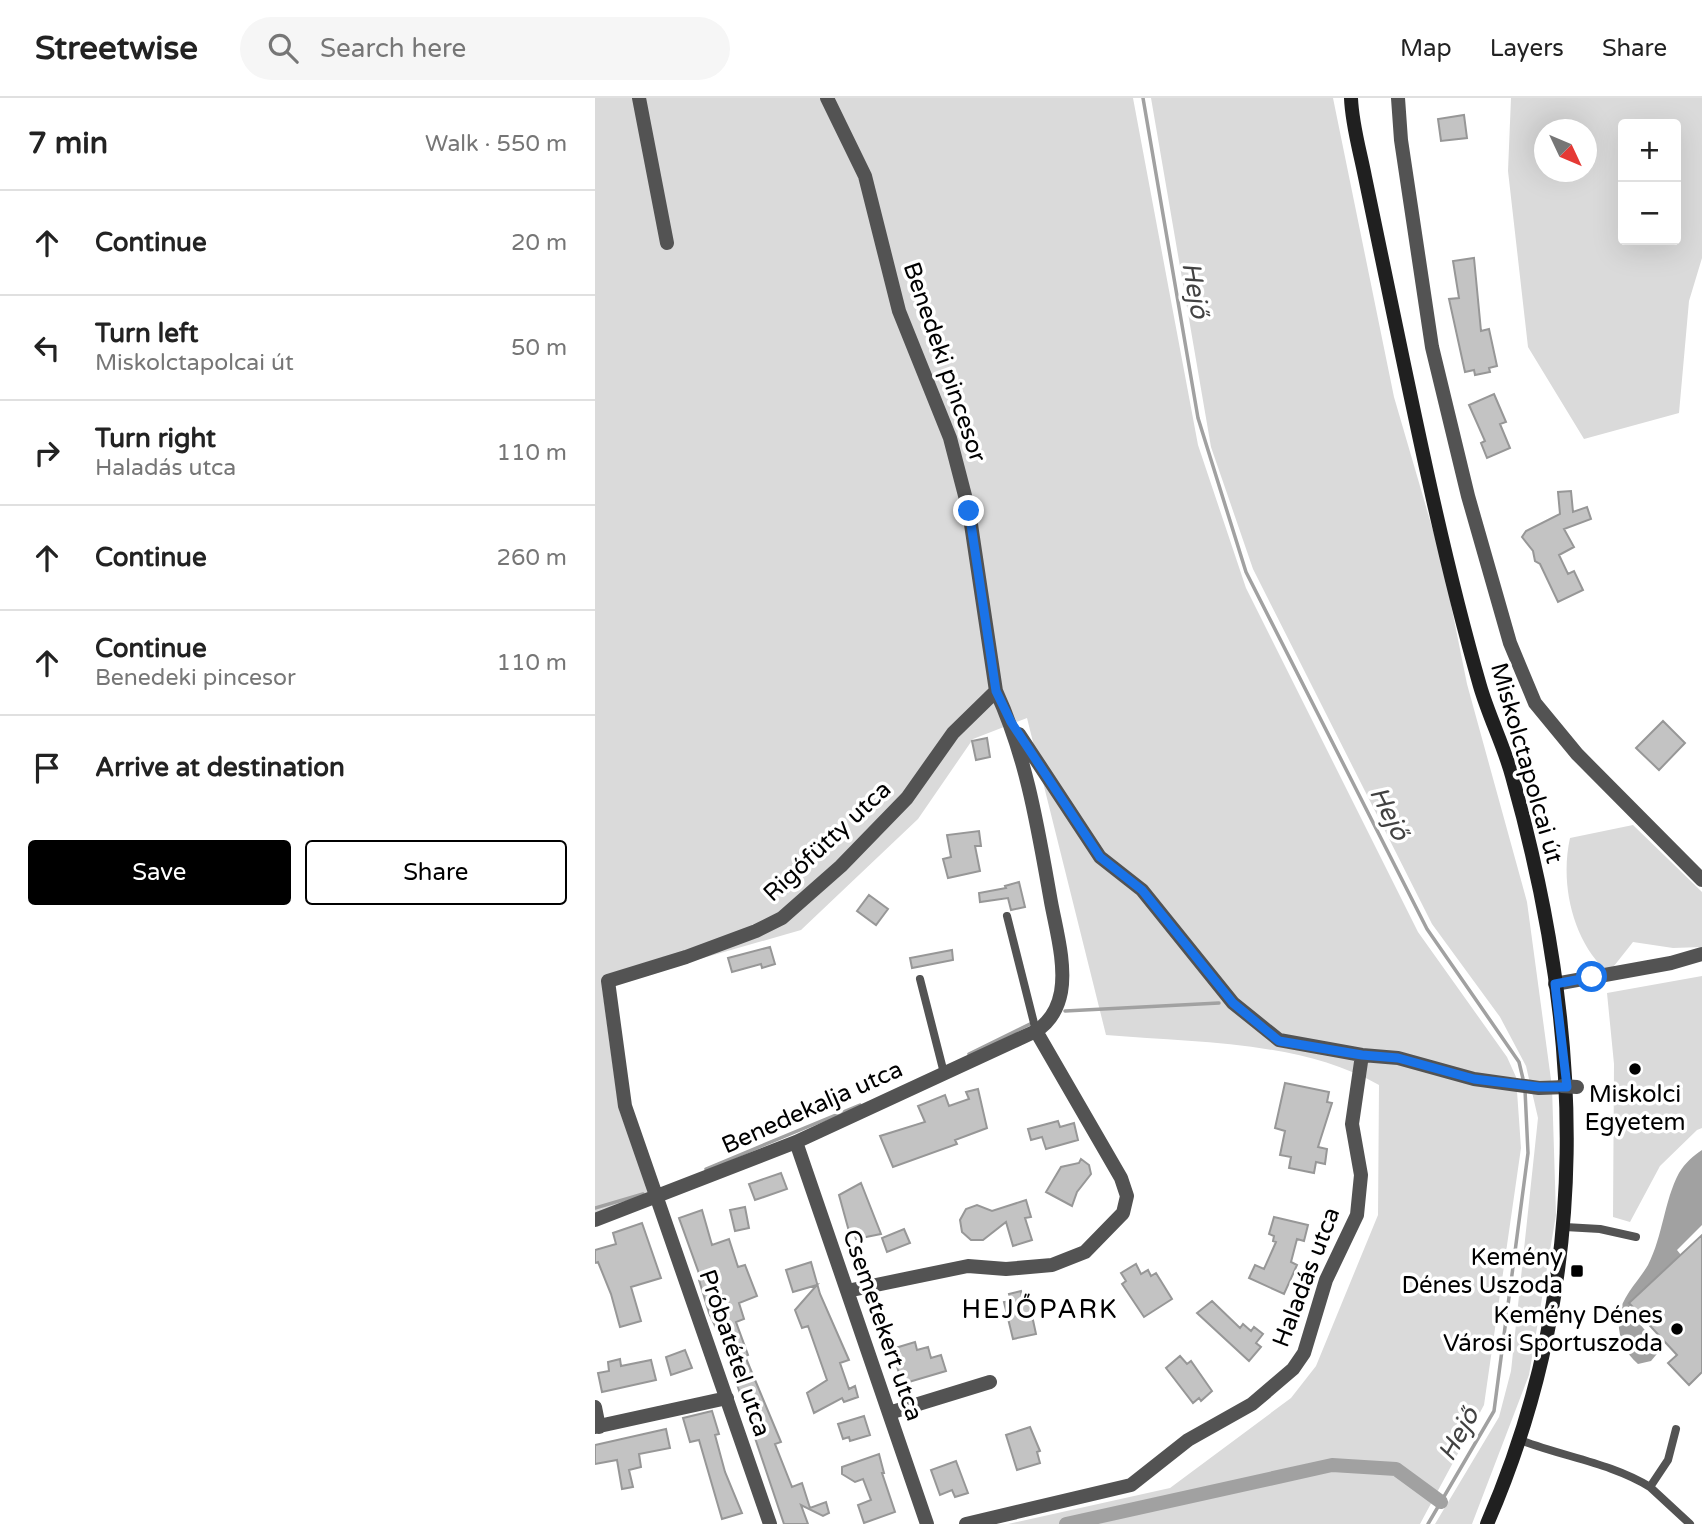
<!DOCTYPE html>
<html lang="en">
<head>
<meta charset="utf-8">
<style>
  body { margin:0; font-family:"Varela Round",sans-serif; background:#f6f6f6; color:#222 }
  .controls { position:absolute; right:21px; top:21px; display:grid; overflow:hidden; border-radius:7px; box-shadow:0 7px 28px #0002 }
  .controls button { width:63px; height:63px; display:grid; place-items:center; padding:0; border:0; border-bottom:2px solid #e0e0e0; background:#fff; color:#222; font:35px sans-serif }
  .compass { position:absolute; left:939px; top:21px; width:63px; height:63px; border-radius:50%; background:#fff; box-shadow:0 7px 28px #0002; rotate:134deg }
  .stop { position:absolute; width:21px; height:21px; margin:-16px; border:5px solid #1a73e8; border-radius:50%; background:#fff }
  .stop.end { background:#1a73e8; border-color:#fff; box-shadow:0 2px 7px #0008 }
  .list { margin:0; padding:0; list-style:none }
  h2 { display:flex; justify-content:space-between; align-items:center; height:91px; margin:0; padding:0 28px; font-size:30px }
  h2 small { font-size:23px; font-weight:400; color:#767676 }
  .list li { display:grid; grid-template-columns:46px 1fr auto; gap:21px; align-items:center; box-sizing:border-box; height:105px; padding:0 28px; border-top:2px solid #e0e0e0 }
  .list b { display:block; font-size:26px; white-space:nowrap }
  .list p { margin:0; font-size:23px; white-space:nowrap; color:#767676 }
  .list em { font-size:23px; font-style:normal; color:#767676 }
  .actions { display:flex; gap:14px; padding:21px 28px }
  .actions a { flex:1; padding:16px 0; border:2px solid #000; border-radius:7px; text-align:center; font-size:24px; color:#000 }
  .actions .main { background:#000; color:#fff }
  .icon { flex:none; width:38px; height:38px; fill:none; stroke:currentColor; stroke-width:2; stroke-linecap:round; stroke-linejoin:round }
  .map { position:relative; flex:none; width:1107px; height:1426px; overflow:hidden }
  header { display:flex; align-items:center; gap:42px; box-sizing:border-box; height:98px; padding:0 35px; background:#fff; border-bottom:2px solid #e0e0e0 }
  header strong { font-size:33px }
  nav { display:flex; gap:38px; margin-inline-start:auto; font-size:24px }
  .search { width:490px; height:63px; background:#f6f6f6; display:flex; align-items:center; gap:18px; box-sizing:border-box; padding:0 24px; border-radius:38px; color:#767676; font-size:26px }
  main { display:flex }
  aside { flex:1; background:#fff }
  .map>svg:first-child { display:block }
  .green { fill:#dadada; fill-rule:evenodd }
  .water { fill:#a1a1a1 }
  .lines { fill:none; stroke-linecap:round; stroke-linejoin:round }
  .stream { stroke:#a1a1a1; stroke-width:3.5 }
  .canal { stroke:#a1a1a1; stroke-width:14 }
  .building { fill:#c3c3c3; stroke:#979797; stroke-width:2 }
  .lane { stroke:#535353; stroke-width:8 }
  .street { stroke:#535353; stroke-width:14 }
  .secondary { stroke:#202020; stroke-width:14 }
  .street-bridge { stroke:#535353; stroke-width:14 }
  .route { stroke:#1a73e8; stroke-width:9 }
  .poi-dot { fill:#000; stroke:#fff; stroke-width:2.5 }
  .labels { text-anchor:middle; stroke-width:7; stroke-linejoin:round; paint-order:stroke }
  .street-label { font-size:24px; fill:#000; stroke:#fff }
  .poi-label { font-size:24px; fill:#000; stroke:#fff; text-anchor:end }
  .water-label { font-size:26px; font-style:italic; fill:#424242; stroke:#fff }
  .neighbourhood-label { font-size:26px; letter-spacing:2px; fill:#000; stroke:#fff }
</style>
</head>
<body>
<header>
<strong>Streetwise</strong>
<div class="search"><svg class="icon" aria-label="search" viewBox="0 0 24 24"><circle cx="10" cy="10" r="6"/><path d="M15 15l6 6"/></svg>Search here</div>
<nav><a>Map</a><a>Layers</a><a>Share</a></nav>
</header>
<main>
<aside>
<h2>7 min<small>Walk · 550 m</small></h2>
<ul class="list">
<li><svg class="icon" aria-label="ahead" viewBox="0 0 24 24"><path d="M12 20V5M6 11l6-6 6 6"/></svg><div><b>Continue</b></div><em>20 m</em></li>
<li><svg class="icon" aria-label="left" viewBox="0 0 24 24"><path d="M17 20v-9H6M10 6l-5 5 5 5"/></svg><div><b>Turn left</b><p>Miskolctapolcai út</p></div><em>50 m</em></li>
<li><svg class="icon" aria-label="right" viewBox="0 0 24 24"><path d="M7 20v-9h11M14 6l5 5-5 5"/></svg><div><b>Turn right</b><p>Haladás utca</p></div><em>110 m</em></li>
<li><svg class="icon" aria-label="ahead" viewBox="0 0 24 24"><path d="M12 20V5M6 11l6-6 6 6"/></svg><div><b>Continue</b></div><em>260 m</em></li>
<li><svg class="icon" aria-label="ahead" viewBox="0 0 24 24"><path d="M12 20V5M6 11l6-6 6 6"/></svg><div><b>Continue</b><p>Benedeki pincesor</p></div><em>110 m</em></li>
<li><svg class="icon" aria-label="arrive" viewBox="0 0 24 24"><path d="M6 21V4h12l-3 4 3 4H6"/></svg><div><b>Arrive at destination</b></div></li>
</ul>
<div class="actions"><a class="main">Save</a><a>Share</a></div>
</aside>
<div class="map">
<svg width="1107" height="1426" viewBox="0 0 1107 1426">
  <rect width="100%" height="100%" fill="#fff"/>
  <path class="green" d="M0 0H538L603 347 651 490 823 834 912 959 921 979 926 1050 889 1307 825 1426H413L575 1390 696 1300 721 1268 783 1117 784 987C704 942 601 945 511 937L432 620 378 641 323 721 206 832 7 889 24 1012 56 1097 0 1116Z
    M556 0H738L799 299 848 467 872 586 932 804 957 989 961 1117 934 1277 877 1426H840L904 1319 916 1273 943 1020 931 968 905 919 837 826 658 471 616 349Z
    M916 0H1107V160L1094 203 1084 315 989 341 933 249 913 73ZM1028 26H1081V142H1028ZM950 32H992V74H950Z
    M1038 727 1107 794V849L1078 850 1038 844 1019 868 1010 872C977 840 965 785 975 740Z
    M1107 878V1030L1102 1032 1065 1068 1035 1124 1018 1119 1019 966 1012 895Z"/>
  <path class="water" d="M1107 1052V1127L1082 1152 1086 1157 1032 1211 1066 1251 1056 1263 1043 1266C1029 1254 1022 1237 1024 1218 1027 1198 1043 1184 1053 1167 1068 1138 1069 1103 1084 1075 1090 1065 1098 1058 1107 1052Z"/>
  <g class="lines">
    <path class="stream" d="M548 0 603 320 651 474 832 831 924 964 929 985
      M470 913 624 905
      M374 956 439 924
      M111 1071 265 1007
      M0 1110 48 1096
      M833 1426 899 1313 933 1055 930 992"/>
    <path class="canal" d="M471 1426 737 1367 801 1371 846 1404"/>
  </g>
  <path class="building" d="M869 17 872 40 846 43 843 21Z
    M879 160 886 233 894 231 902 268 894 270 895 274 880 277 879 272 870 274 854 201 864 200 858 163Z
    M899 296 911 324 905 326 915 350 892 360 886 345 890 343 874 307Z
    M976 393 978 414 992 409 996 421 969 431 979 449 964 457 973 476 979 473 988 492 963 504 945 466 940 463 938 453 927 439 931 433 965 416 963 394Z
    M1068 623 1090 645 1064 672 1041 650Z
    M392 640 395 659 381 662 377 643Z
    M384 733 386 748H380L385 773 353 780 348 761 356 759 352 737Z
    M424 784 430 809 416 812 413 800 385 804 384 795 411 790 410 788Z
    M274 797 293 811 281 827 262 813Z
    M175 849 180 866 167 870 166 866 137 874 133 860Z
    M357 852 358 862 317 870 315 860Z
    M690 985 734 994 732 1004 737 1005 723 1049 732 1051 730 1066 721 1064 719 1075 694 1070 696 1059 685 1057 690 1033 680 1030Z
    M383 991 392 1030 360 1042 362 1046 298 1069 285 1038 330 1024 323 1008 350 997 354 1008 374 1001 371 994Z
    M463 1023 465 1029 479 1025 483 1042 451 1051 447 1039 436 1042 433 1031Z
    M486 1061 494 1067 496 1076 482 1094 477 1108 451 1094 466 1069 484 1065Z
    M186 1075 192 1091 160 1102 154 1086Z
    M266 1085 286 1136 261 1141 259 1135 255 1137 244 1097Z
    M431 1102 436 1119 430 1120 437 1142 418 1148 411 1124 388 1142H376L367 1134 365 1122 371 1111 382 1107 397 1113Z
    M150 1109 154 1130 140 1133 135 1112Z
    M107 1112 117 1147 134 1141 143 1169 150 1167 162 1198 144 1205 149 1221 141 1224 153 1257 150 1258 186 1344 180 1346 197 1389 207 1385 215 1410 231 1404 234 1415 228 1418 206 1407 213 1426H189L128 1245 114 1215 104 1182 106 1181 84 1120Z
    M679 1119 713 1127 709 1143 702 1141 696 1164 702 1167 689 1196 654 1180 660 1167 669 1171 681 1144 678 1143 679 1138 674 1136Z
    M47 1125 66 1180 36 1189 46 1223 25 1229 16 1196 3 1164 0 1165V1152L21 1146 18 1135Z
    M309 1131 315 1145 292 1154 287 1140Z
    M1107 1137V1274L1094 1287 1073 1265 1082 1257 1034 1205Z
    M216 1164 225 1196 254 1262 245 1265 254 1291 260 1288 263 1299 249 1304 247 1300 219 1315 212 1295 232 1282 213 1228 207 1230 200 1212 222 1187 198 1194 191 1172Z
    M541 1166 546 1176 553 1172 556 1178 561 1175 577 1201 549 1219 527 1186 531 1183 526 1175Z
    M426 1193 427 1200 433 1199 441 1236 418 1241 409 1204 416 1203 414 1196Z
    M617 1203 645 1230 648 1226 656 1233 659 1229 668 1236 661 1245 666 1249 654 1263 602 1215Z
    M320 1244 322 1252 333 1249 336 1260 346 1257 351 1273 307 1286 297 1251Z
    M90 1252 97 1270 76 1277 71 1259Z
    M585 1258 592 1266 596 1263 617 1293 606 1303 604 1300 598 1305 571 1270Z
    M25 1261 26 1268 56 1262 61 1282 7 1294 3 1275 14 1273 13 1264Z
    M117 1313 124 1336 120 1337 130 1374 147 1415 127 1421 104 1342 95 1344 88 1320Z
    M269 1318 275 1337 255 1343 254 1339 248 1341 243 1326Z
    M435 1329 445 1353 442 1354 445 1365 422 1372 411 1337Z
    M71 1331 75 1350 44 1356 46 1369 34 1372 38 1389 27 1391 22 1362 0 1366V1347Z
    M284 1356 289 1375H287L300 1414 269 1425 263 1407 276 1402 268 1381 260 1384 247 1376V1369Z
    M361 1363 373 1395 360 1399 357 1392 345 1397 336 1372Z"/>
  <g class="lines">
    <path class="lane" d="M412 818 441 933
      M325 881 349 975
      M970 1129 1005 1131 1041 1139
      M925 1342C969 1359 1016 1365 1055 1389L1073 1362 1081 1331
      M1055 1389 1095 1426"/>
    <path class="street" d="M44 0 72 145
      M232 0 270 78 304 213 355 340 374 413 401 593
      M803 0 806 42 837 249 873 398 915 545 940 605 982 656 1107 782
      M424 636 505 759 547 792 638 905 684 942 767 957 803 960 879 981 944 990 972 989
      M960 886 1076 865 1107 856
      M201 1044 332 1426
      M0 1122 201 1044 441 933C455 924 463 910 466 894 471 866 461 831 456 804 443 731 432 660 401 593L358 635 312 700 246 768 187 820 161 833 91 859 13 883 30 1008 175 1426
      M252 1193 373 1168 411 1171 457 1167 490 1154 528 1115 532 1098 526 1080 441 933
      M0 1309 4 1329
      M294 1315 395 1284
      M0 1329 132 1300
      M371 1426 536 1387 593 1342 657 1306 698 1271 709 1255 731 1182 762 1117 766 1077 757 1026 767 957"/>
    <path class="secondary" d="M756 0C757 27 765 53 770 79 779 123 788 166 797 209 823 334 850 466 885 588 894 619 909 648 917 678 989 933 999 1180 892 1426"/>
    <path class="street-bridge" d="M967 988 982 989"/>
  </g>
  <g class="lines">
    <path class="route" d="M374 413 401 593 416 624 505 759 547 792 638 905 684 943 767 957 803 960 879 981 944 989H972L960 886 997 879"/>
  </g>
  <g class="poi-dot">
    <circle cx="1040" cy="971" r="7"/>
    <rect x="975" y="1166" width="14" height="14" rx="3.5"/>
    <circle cx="1082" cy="1231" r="7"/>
  </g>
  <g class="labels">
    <g class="street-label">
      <text transform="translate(350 264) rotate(71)" y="8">Benedeki pincesor</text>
      <text transform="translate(932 665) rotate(74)" y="8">Miskolctapolcai út</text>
      <text transform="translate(232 743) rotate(-43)" y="8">Rigófütty utca</text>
      <text transform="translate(217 1009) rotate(-24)" y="8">Benedekalja utca</text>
      <text transform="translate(711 1179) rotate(-69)" y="8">Haladás utca</text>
      <text transform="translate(288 1227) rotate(71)" y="8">Csemetekert utca</text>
      <text transform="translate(140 1255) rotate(71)" y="8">Próbatétel utca</text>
    </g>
    <g class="poi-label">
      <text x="1040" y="1004" text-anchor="middle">Miskolci<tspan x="1040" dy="28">Egyetem</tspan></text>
      <text x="968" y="1167">Kemény<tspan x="968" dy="28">Dénes Uszoda</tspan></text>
      <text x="1068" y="1225">Kemény Dénes<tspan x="1068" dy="28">Városi Sportuszoda</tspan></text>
    </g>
    <g class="water-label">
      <text transform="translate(601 192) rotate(80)" y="9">Hejő</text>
      <text transform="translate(795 715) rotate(63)" y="9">Hejő</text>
      <text transform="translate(863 1336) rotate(-61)" y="9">Hejő</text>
    </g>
    <g class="neighbourhood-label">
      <text x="445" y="1220">HEJŐPARK</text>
    </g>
  </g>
</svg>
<div class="controls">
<button>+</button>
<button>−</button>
</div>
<svg class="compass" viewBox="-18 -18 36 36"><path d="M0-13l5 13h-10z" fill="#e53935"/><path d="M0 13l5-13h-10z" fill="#767676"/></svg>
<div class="stop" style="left:997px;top:879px"></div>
<div class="stop end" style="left:374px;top:413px"></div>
</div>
</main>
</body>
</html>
